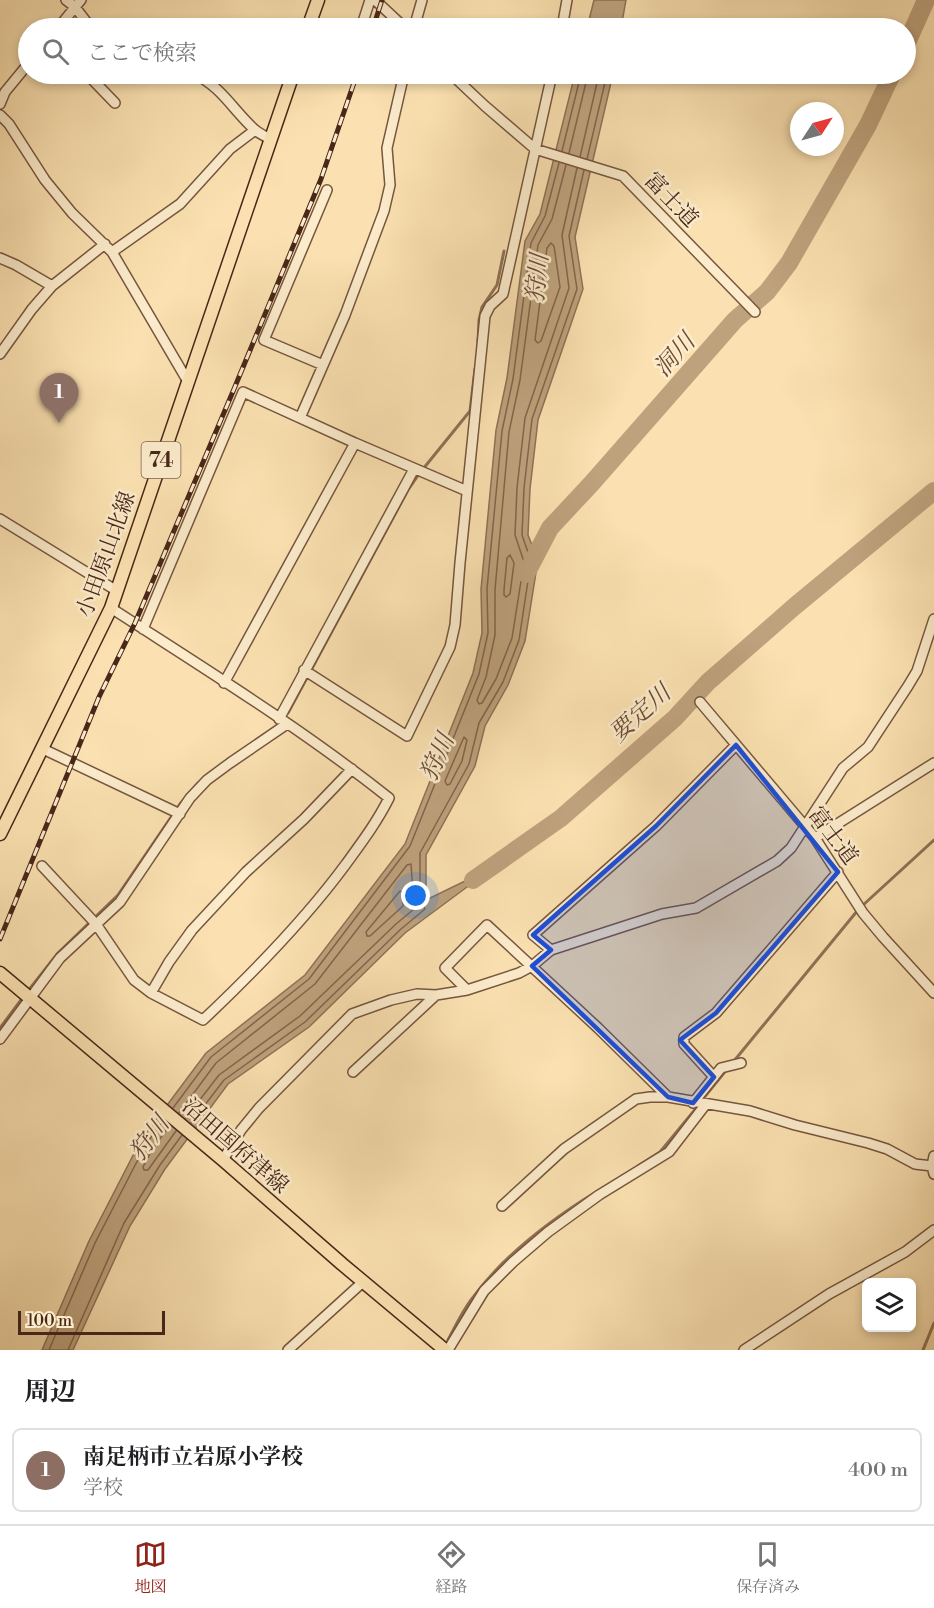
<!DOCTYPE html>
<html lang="ja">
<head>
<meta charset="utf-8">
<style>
  body { margin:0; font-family:"Libre Bodoni","Noto Serif JP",serif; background:#f2f2f2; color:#202124 }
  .controls { position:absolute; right:18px; bottom:18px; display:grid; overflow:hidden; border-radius:9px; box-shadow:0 3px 9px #0003 }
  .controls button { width:54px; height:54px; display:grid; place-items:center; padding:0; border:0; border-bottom:2px solid #e0e0e0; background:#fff; color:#202124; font:30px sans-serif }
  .compass { position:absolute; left:790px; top:102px; width:54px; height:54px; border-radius:50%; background:#fff; box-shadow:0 3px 9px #0003; rotate:54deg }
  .scale { position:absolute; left:18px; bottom:15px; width:147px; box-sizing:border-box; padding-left:6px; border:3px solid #492719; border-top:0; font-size:16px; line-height:21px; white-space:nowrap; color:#492719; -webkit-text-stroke:4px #fceccc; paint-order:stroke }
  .you { position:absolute; left:416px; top:896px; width:21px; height:21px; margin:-15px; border:4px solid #fff; border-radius:50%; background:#1a73e8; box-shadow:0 0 0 9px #1a73e833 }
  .badge { display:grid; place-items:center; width:39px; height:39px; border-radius:50%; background:#8f2418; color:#fff; font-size:20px; font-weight:700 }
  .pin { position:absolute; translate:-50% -50px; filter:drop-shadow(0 2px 3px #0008) }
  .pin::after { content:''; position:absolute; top:32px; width:21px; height:18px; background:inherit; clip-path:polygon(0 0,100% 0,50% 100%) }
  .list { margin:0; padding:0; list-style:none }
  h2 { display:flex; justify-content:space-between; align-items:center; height:78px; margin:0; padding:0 24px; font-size:26px }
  h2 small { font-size:20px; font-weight:400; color:#757577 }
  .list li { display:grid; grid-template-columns:39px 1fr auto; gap:18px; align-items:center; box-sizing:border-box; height:84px; margin:0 12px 12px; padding:0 12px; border:2px solid #e0e0e0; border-radius:9px }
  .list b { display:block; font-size:22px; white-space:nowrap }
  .list p { margin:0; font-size:20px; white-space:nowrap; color:#757577 }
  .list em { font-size:20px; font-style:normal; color:#757577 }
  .icon { flex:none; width:33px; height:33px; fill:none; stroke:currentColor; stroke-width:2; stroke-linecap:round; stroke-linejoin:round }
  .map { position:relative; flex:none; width:934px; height:1350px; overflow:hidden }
  .search { position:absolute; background:#fff; box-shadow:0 3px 9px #0003; left:18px; right:18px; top:18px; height:66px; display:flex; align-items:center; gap:15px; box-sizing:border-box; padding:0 21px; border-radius:33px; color:#757577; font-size:22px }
  .sheet { height:174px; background:#fff }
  nav { display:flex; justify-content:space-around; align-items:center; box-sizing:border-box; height:84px; border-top:2px solid #e0e0e0; background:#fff; font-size:16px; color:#757577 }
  nav a { display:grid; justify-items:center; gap:3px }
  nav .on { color:#8f2418 }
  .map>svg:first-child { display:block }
  .water { fill:#bea27d; stroke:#8f7155; stroke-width:1.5 }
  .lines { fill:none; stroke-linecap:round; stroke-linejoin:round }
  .shore { stroke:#84644b; stroke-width:1.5 }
  .stream { stroke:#8f7155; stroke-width:3 }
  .river { stroke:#bea27d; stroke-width:18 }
  .minor-casing { stroke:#76563f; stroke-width:12 }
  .major-casing { stroke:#492719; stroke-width:15 }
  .minor { stroke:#fceccc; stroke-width:9 }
  .major { stroke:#fbe1b1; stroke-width:12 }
  .rail-casing { stroke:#492719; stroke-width:5 }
  .rail { stroke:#fceccc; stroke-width:3; stroke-dasharray:9; stroke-linecap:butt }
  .marked { fill:#1d4ed8; fill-opacity:0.2; stroke:#1d4ed8; stroke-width:4.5; stroke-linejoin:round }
  .labels { text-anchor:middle; stroke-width:5; stroke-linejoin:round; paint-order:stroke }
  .shield { fill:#fceccc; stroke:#7f624f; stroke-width:1.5 }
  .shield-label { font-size:21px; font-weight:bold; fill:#492719 }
  .street-label { font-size:22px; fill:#492719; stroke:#fceccc }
  .water-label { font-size:24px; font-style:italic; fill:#6c4c37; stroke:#fceccc }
</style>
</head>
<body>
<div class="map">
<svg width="934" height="1350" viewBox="0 0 934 1350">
  <rect width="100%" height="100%" fill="#fbe1b1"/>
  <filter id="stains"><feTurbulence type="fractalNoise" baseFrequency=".00333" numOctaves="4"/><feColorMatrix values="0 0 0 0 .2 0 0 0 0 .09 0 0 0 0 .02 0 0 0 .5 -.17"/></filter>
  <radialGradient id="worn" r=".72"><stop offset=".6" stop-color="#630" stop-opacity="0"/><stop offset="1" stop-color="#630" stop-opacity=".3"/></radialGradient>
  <path class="water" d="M594 0H626L621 28H587Z
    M575 74H613L575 237 583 289 538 420 530 489 528 535 538 560 525 641 508 685 485 726 475 766 426 855V900L494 867 405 933 309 1027 228 1084 165 1169 130 1226 73 1350H42L89 1241 141 1140 206 1053 305 975 405 844 473 673 482 633 481 589 496 430 507 378 525 241 540 214Z"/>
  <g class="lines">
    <path class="shore" d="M562 151 581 74
      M569 153 588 74
      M580 157 599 74
      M587 159 607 74
      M566 165 552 219 538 245 520 380 509 432 495 590V635L486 677 477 700 479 704 482 703 496 679 512 638 524 562 515 535 517 488 525 418 569 288 562 235 577 168
      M551 243 554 246 560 287 541 341 538 343 535 340 547 248Z
      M510 555 514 563 510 594 506 597 504 595V590L507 558Z
      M464 737 467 740 462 761 450 784 447 785 445 781Z
      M400 891 403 893V906L370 936H367L366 932Z
      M173 1108 211 1057 309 979 410 846 479 674 488 633 487 589 502 431 513 379 531 243 545 216 559 163
      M179 1113 216 1063 315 984 407 865 411 864 414 909 396 924 300 1016 219 1075 185 1119
      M191 1123 224 1080 305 1022 401 929 425 909 420 899V853L469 764 479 723 503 682 519 640 531 561 522 535 524 488 532 419 577 289 569 236 584 170
      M170 1125 153 1148 143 1167 144 1170H148L176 1131
      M49 1350 95 1243 146 1144 164 1120
      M68 1350 124 1223 160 1165 182 1135"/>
    <path class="stream" d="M478 342 479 320 482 307 497 285 504 251
      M423 469 470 411 475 369
      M288 713 408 490 419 474
      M862 906 934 840
      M28 991 58 953 118 895 180 804 198 783
      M0 1028 24 996
      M734 1061 858 910
      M702 1100 728 1068
      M638 1166 660 1152 698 1106
      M448 1340C455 1327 462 1312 471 1300 502 1257 552 1219 596 1192
      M923 1350 934 1323"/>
    <path class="river" d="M906 45 926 0
      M526 574 550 528 592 483 735 320 767 292 789 263 868 125 892 74
      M473 880 561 818 675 718 708 682 795 606 934 491"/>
    <defs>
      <path id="minor" d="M66 0 75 7 91 28
        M375 0 405 28
        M58 28 81 0
        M361 28 370 0
        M414 28 422 0
        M562 28 567 0
        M87 74 115 103
        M194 74C220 85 234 111 254 129 258 133 265 136 270 139
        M451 74 485 106 535 149 623 176 755 312
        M0 104 5 92 28 64
        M0 115 9 124 45 180 72 213 112 252 187 380
        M112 252 180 204 230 149 255 130
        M0 258 16 265 52 286
        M0 354 32 309 52 286 105 244
        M323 365 264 340 327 190
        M300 418 345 315 384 211 390 185 387 148 404 74
        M0 519 117 591
        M111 608C205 669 301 728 389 798 377 822 362 842 346 864 304 921 255 971 203 1020L151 993 169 962 192 930 246 872 304 819 352 769
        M143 629 243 392 355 443 467 491
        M304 670 407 736 450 647 455 625 460 563 485 316 490 306 503 294 552 74
        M224 683 355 443
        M700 702 815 838 863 913 883 937 934 993
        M279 719 414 469
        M43 749 180 814
        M815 838 934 763
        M42 866 96 924 134 980 151 993
        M551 950 533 935 656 826 736 745
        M467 990 445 968 487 925 598 1028 668 1097
        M0 1039 60 958 120 902 190 798 207 780 230 763 287 724
        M353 1072 436 995
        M714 1077 684 1044V1037L716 1013 838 872
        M693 1103 721 1068 741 1063
        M934 1156 932 1166 934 1174
        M223 1160 241 1130 259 1108 352 1014 391 1000 417 994 436 995 467 990 519 973 532 966 551 950 662 914 696 908 777 861 791 848 843 768 868 747 908 686 917 671 934 619
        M502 1206 564 1149 636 1099 650 1097H668L750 1111 795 1125 868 1143 887 1149 915 1164 932 1166
        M288 1350 364 1281
        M448 1350 484 1291 513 1262 548 1232 599 1195 669 1152 706 1104
        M744 1350 829 1294 905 1252 934 1230"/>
      <path id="major" d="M308 28 318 0
        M0 834 111 608 293 74
        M0 973 223 1160 342 1264 445 1350"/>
    </defs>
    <use href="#minor" class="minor-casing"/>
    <use href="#major" class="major-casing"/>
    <use href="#minor" class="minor"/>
    <use href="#major" class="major"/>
    <defs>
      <path id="rail" d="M373 28 382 0
        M0 939 99 697 135 623 234 389 321 179 357 74"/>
    </defs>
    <use href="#rail" class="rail-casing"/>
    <use href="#rail" class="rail"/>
  </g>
  <path class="marked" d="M736 745 838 872 716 1013 680 1040 714 1077 693 1103 668 1097 532 966 551 950 533 935 656 826Z"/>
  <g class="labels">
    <rect class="shield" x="141.5" y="442" width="39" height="36" rx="4.5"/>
    <g class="shield-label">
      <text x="161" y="467">74</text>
    </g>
    <g class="street-label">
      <text transform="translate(672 199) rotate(46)" y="8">富士道</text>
      <text transform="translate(105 554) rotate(-70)" y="8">小田原山北線</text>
      <text transform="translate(834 835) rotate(53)" y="8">富士道</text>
      <text transform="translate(236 1145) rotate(41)" y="8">沼田国府津線</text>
    </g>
    <g class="water-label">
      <text transform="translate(537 278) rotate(-84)" y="8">狩川</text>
      <text transform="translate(674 355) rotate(-48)" y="8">洞川</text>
      <text transform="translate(640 713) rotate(-42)" y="8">要定川</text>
      <text transform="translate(437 757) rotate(-66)" y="8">狩川</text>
      <text transform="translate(149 1138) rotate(-53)" y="8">狩川</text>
    </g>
  </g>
  <rect width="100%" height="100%" filter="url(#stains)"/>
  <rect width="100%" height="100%" fill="url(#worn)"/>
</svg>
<div class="controls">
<button><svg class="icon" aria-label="layers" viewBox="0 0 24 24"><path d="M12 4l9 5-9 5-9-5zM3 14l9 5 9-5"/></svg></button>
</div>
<svg class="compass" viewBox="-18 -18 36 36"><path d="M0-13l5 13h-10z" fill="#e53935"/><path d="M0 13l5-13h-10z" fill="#757577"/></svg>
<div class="scale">100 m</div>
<div class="you"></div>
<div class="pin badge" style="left:59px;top:423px;background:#8d6e63">1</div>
<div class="search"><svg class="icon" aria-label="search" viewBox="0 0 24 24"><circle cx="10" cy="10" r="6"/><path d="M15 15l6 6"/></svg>ここで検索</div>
</div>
<section class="sheet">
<h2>周辺<small></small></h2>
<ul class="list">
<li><span class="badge" style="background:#8d6e63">1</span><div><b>南足柄市立岩原小学校</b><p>学校</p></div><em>400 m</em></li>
</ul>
</section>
<nav>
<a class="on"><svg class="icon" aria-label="map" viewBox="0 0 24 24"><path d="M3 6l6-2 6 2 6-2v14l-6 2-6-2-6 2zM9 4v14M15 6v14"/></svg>地図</a>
<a><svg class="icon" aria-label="directions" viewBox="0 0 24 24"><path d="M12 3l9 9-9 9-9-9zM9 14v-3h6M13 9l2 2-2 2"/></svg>経路</a>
<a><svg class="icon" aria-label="saved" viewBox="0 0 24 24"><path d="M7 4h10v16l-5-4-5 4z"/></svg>保存済み</a>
</nav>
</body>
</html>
